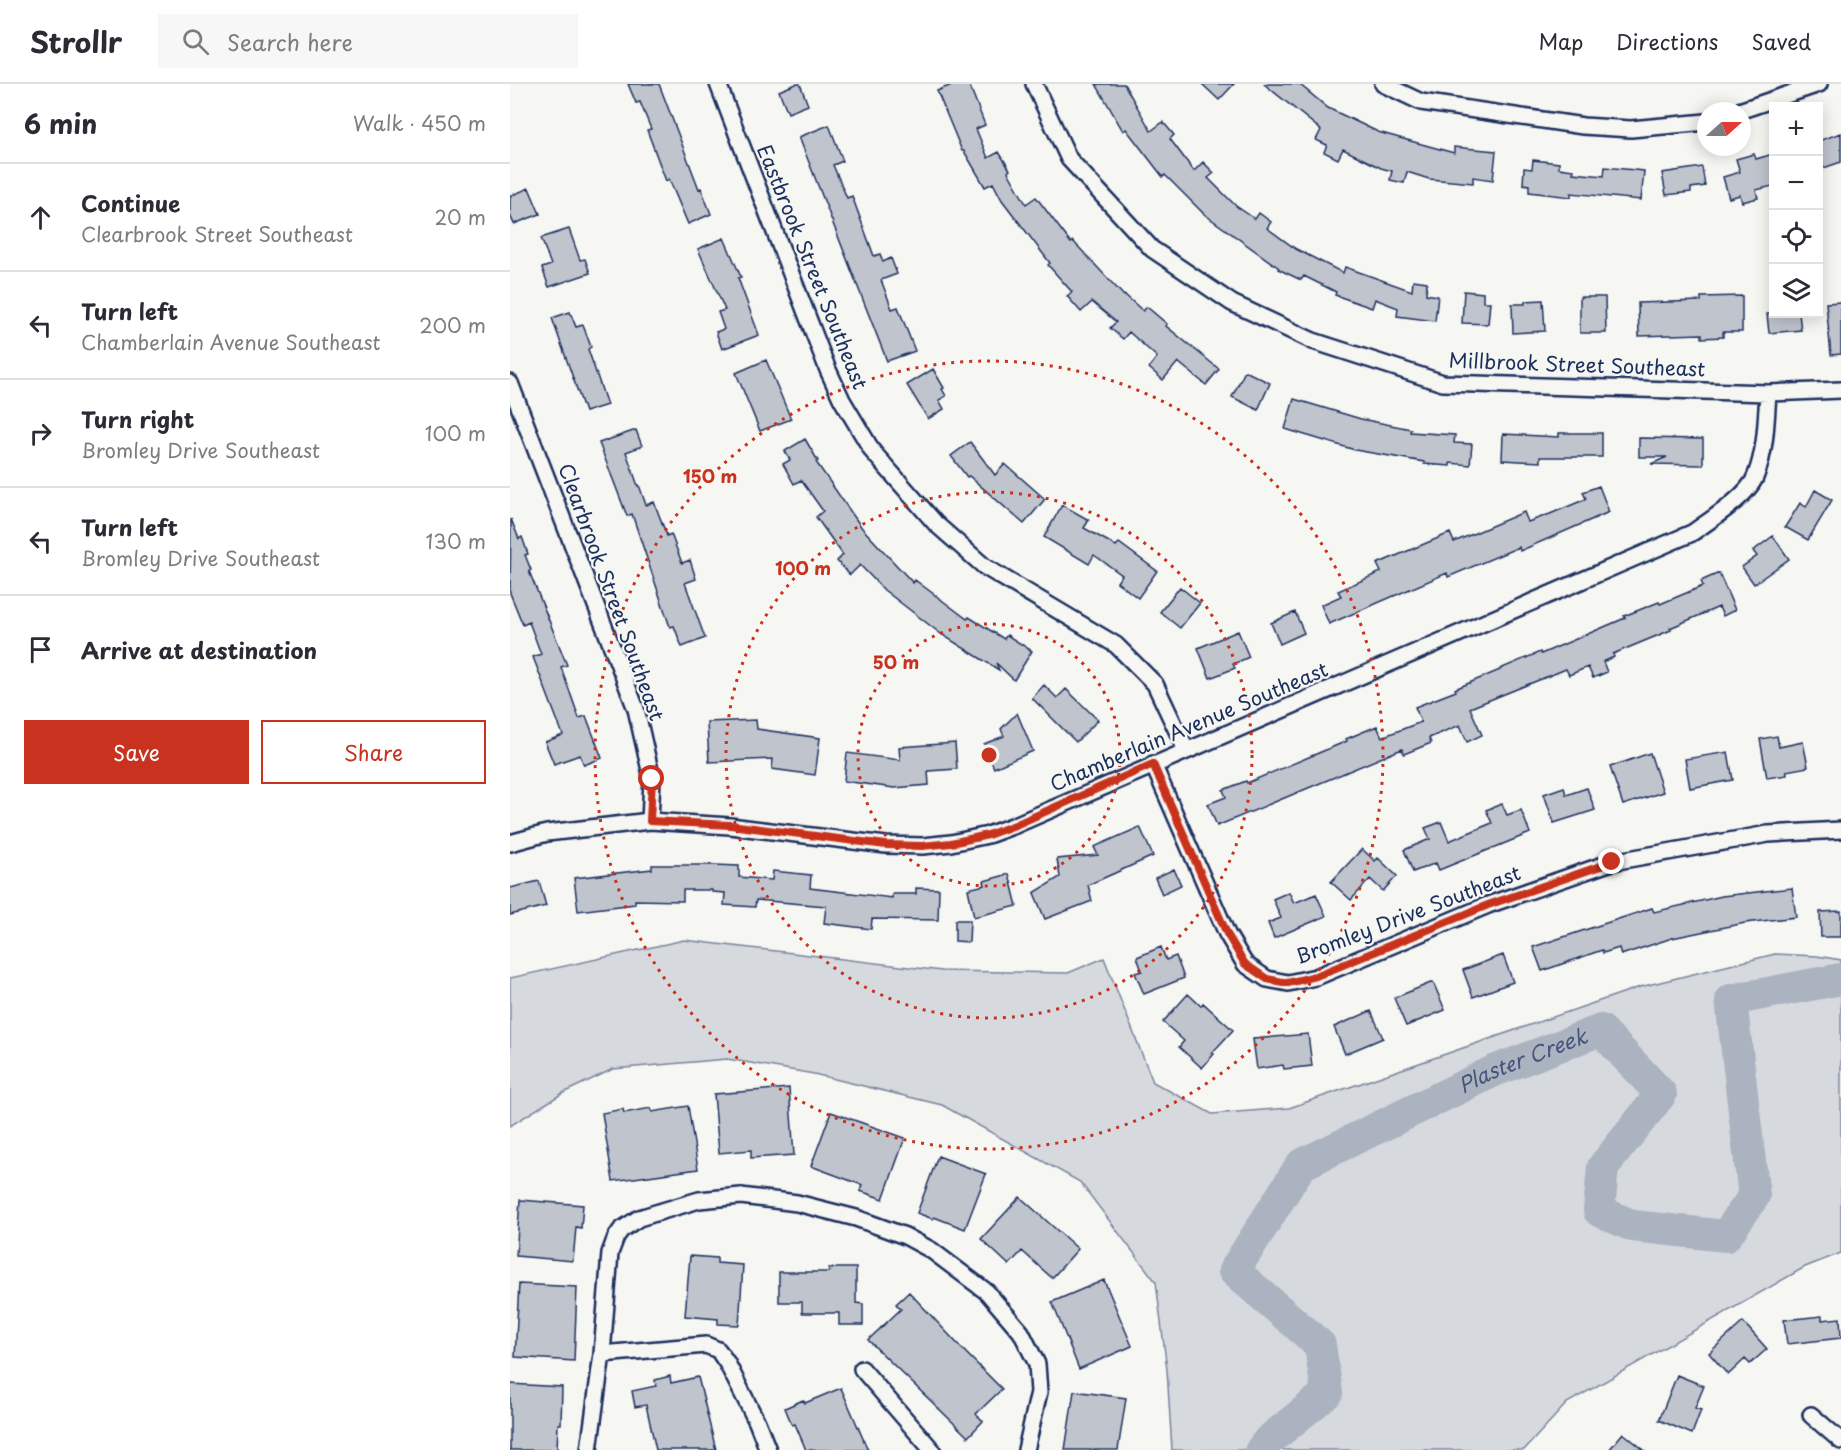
<!DOCTYPE html>
<html lang="en">
<head>
<meta charset="utf-8">
<style>
  body { margin:0; font-family:"Playpen Sans",sans-serif; background:#f7f7f7; color:#2b2b33 }
  .controls { position:absolute; right:18px; top:18px; display:grid; overflow:hidden; border-radius:0px; box-shadow:0 3px 15px #0003 }
  .controls button { width:54px; height:54px; display:grid; place-items:center; padding:0; border:0; border-bottom:2px solid #e1e1e2; background:#fff; color:#2b2b33; font:30px sans-serif }
  .compass { position:absolute; left:1187px; top:18px; width:54px; height:54px; border-radius:50%; background:#fff; box-shadow:0 3px 15px #0003; rotate:69deg }
  .stop { position:absolute; width:18px; height:18px; margin:-14px; border:4px solid #c8321e; border-radius:50%; background:#fff }
  .stop.end { background:#c8321e; border-color:#fff; box-shadow:0 2px 6px #0008 }
  .list { margin:0; padding:0; list-style:none }
  h2 { display:flex; justify-content:space-between; align-items:center; height:78px; margin:0; padding:0 24px; font-size:26px }
  h2 small { font-size:20px; font-weight:400; color:#7c7c81 }
  .list li { display:grid; grid-template-columns:39px 1fr auto; gap:18px; align-items:center; box-sizing:border-box; height:108px; padding:0 24px; border-top:2px solid #e1e1e2 }
  .list b { display:block; font-size:22px; white-space:nowrap }
  .list p { margin:0; font-size:20px; white-space:nowrap; color:#7c7c81 }
  .list em { font-size:20px; font-style:normal; color:#7c7c81 }
  .actions { display:flex; gap:12px; padding:18px 24px }
  .actions a { flex:1; padding:14px 0; border:2px solid #c8321e; border-radius:0px; text-align:center; font-size:21px; color:#c8321e }
  .actions .main { background:#c8321e; color:#fff }
  .icon { flex:none; width:33px; height:33px; fill:none; stroke:currentColor; stroke-width:2; stroke-linecap:round; stroke-linejoin:round }
  .map { position:relative; flex:none; width:1331px; height:1366px; overflow:hidden }
  header { display:flex; align-items:center; gap:36px; box-sizing:border-box; height:84px; padding:0 30px; background:#fff; border-bottom:2px solid #e1e1e2 }
  header strong { font-size:28px }
  nav { display:flex; gap:33px; margin-inline-start:auto; font-size:21px }
  .search { width:420px; height:54px; background:#f7f7f7; display:flex; align-items:center; gap:15px; box-sizing:border-box; padding:0 21px; border-radius:0px; color:#7c7c81; font-size:22px }
  main { display:flex }
  aside { flex:1; background:#fff }
  .map>svg:first-child { display:block }
  .green { fill:#d6d9dd; stroke:#78849e; stroke-width:1.5 }
  .lines { fill:none; stroke-linecap:round; stroke-linejoin:round }
  .river { stroke:#abb2c0; stroke-width:32 }
  .building { fill:#c0c4cd; stroke:#1b2f5e; stroke-width:1.5 }
  .street-casing { stroke:#1b2f5e; stroke-width:20 }
  .street { stroke:#f6f6f2; stroke-width:15 }
  .route { stroke:#c8321e; stroke-width:8 }
  .ring { fill:none; stroke:#c8321e; stroke-width:3; stroke-dasharray:3 6 }
  .labels { text-anchor:middle; stroke-width:4.5; stroke-linejoin:round; paint-order:stroke }
  .street-label { font-size:20px; fill:#1b2f5e; stroke:#f6f6f2 }
  .water-label { font-size:21px; font-style:italic; fill:#46567b; stroke:#f6f6f2 }
  .centre { fill:#c8321e; stroke:#f6f6f2; stroke-width:3 }
  .ring-label { font-size:18px; text-anchor:middle; font-weight:bold; fill:#c8321e; stroke:#f6f6f2; stroke-width:4.5; stroke-linejoin:round; paint-order:stroke }
</style>
</head>
<body>
<header>
<strong>Strollr</strong>
<div class="search"><svg class="icon" aria-label="search" viewBox="0 0 24 24"><circle cx="10" cy="10" r="6"/><path d="M15 15l6 6"/></svg>Search here</div>
<nav><a>Map</a><a>Directions</a><a>Saved</a></nav>
</header>
<main>
<aside>
<h2>6 min<small>Walk · 450 m</small></h2>
<ul class="list">
<li><svg class="icon" aria-label="ahead" viewBox="0 0 24 24"><path d="M12 20V5M6 11l6-6 6 6"/></svg><div><b>Continue</b><p>Clearbrook Street Southeast</p></div><em>20 m</em></li>
<li><svg class="icon" aria-label="left" viewBox="0 0 24 24"><path d="M17 20v-9H6M10 6l-5 5 5 5"/></svg><div><b>Turn left</b><p>Chamberlain Avenue Southeast</p></div><em>200 m</em></li>
<li><svg class="icon" aria-label="right" viewBox="0 0 24 24"><path d="M7 20v-9h11M14 6l5 5-5 5"/></svg><div><b>Turn right</b><p>Bromley Drive Southeast</p></div><em>100 m</em></li>
<li><svg class="icon" aria-label="left" viewBox="0 0 24 24"><path d="M17 20v-9H6M10 6l-5 5 5 5"/></svg><div><b>Turn left</b><p>Bromley Drive Southeast</p></div><em>130 m</em></li>
<li><svg class="icon" aria-label="arrive" viewBox="0 0 24 24"><path d="M6 21V4h12l-3 4 3 4H6"/></svg><div><b>Arrive at destination</b></div></li>
</ul>
<div class="actions"><a class="main">Save</a><a>Share</a></div>
</aside>
<div class="map">
<svg width="1331" height="1366" viewBox="0 0 1331 1366">
  <rect width="100%" height="100%" fill="#f6f6f2"/>
  <filter id="ink" filterUnits="userSpaceOnUse"><feTurbulence type="fractalNoise" baseFrequency=".0167" numOctaves="2"/><feDisplacementMap in="SourceGraphic" scale="12" xChannelSelector="R" yChannelSelector="G"/><feConvolveMatrix kernelMatrix="1 2 1 2 8 2 1 2 1" color-interpolation-filters="sRGB"/></filter>
  <g filter="url(#ink)">
    <path class="green" d="M174 856 432 887 558 889 594 874 643 998 702 1030 779 1024 1130 903 1265 870 1307 872 1331 876V1169L1295 1183 1057 1319 1014 1366H662L657 1286 646 1198 570 1098 432 1021 304 990 217 975 103 985 53 1009 0 1042V894Z"/>
    <g class="lines">
      <path class="river" id="s1" d="M751 1366 758 1357 817 1309 810 1261 724 1187 791 1081 984 987 1091 946 1151 1010 1093 1083 1089 1127 1123 1142 1216 1152 1244 1112 1221 916 1331 895"/>
    </g>
    <path class="building" d="M118 0H149L189 105 191 104 201 130 178 140 159 95 156 97 137 46 141 45 130 18 126 19Z
      M286 0H290L298 21 278 29 269 7Z
      M444 0H459L475 41 466 45 478 74 489 68 500 86 498 88 516 120 526 113 561 159 563 157 614 212 615 211 633 227 637 223 657 240 656 242 709 285 696 301 668 278 653 296 639 284 647 273 619 248 613 255 600 244 606 238 582 218 571 228 557 212 562 208 538 181 540 179 492 116 483 99 475 103 454 67H452L427 7Z
      M586 0H614L641 47 653 38 664 51 660 55 684 87 693 78 704 89 698 94 726 122 745 135 749 129 761 138 757 144 786 165 833 189 835 183 902 207 903 196 917 198 916 210 928 212 925 237 887 232 888 224 865 215 862 224 825 211 826 208 794 192 791 196 768 185 769 184 694 130 655 91 653 93 616 45 613 47Z
      M692 0H724L709 16Z
      M754 0H789L818 24 868 48 944 69V63L986 67 983 96 963 93V99L919 95 897 88 894 99 880 96 882 87 871 84 833 65 828 75 814 68 817 61 806 56 811 46Z
      M319 41 333 77 323 81 337 114 342 112 364 172 370 170 373 178 381 174 387 190 371 196 382 225 388 223 405 267 377 277 289 53Z
      M1331 49V78L1308 86V57Z
      M1244 70 1246 75 1263 70V102L1246 106 1248 114 1232 118 1230 111 1219 114 1213 93 1230 88 1226 75Z
      M1023 76 1049 79V84L1064 86 1063 89 1094 92 1095 83 1134 87 1131 116 1061 109V113L1019 108V101L1013 100 1014 84 1022 85Z
      M1192 83 1195 102 1181 104V108L1156 111 1152 89Z
      M19 104 30 130 4 140 0 131V112Z
      M59 145 70 176 75 175 80 189 39 203 32 184 41 181 31 154Z
      M214 154 231 193 228 194 249 251 212 265 206 248 214 245 208 228 215 226 188 165Z
      M954 207 973 209V218H980L978 240 952 239Z
      M1232 212V248H1213V253L1192 254V250L1129 252 1128 219 1191 217V213Z
      M1070 213H1095L1096 249H1070Z
      M1033 216 1035 247 1003 249 1002 220H1015V217Z
      M1331 218V270L1321 271 1316 219Z
      M60 228 66 243 73 241 81 263 78 265 97 321 75 328 42 234Z
      M1257 230H1289L1291 246 1259 249Z
      M256 276 281 335 250 347 226 289Z
      M423 285 434 304 432 305 436 312 429 316 434 325 418 335 397 301Z
      M735 287 760 299 748 326 722 313Z
      M784 315 851 335 901 345 900 348 945 351 944 359 962 360 960 381 940 379V382L914 380V378L845 366 775 345Z
      M126 346 132 362 116 368 128 402 129 401 136 421 144 418 157 452 161 450 172 479 180 476 186 495 175 499 195 554 172 563 164 542 160 543 122 430 117 432 89 359Z
      M1049 349H1092V373H1030V378L992 376 993 350 1049 353Z
      M1129 354 1193 355V381L1141 380 1157 373H1129Z
      M295 355 308 377 306 378 352 444 403 499 405 496 457 535 459 533 494 555 497 551 522 567 504 596 486 579 489 586 431 550 374 506 350 481 340 491 327 477 333 471 306 433 313 427 291 396 284 400 273 380 280 376 275 367Z
      M460 358 485 391 495 380 535 415 514 440 459 392 457 393 441 372Z
      M1089 402 1099 428 1010 467 1009 463 938 493 937 489 819 540 811 521 831 512 828 507 871 488 867 480 940 449 944 458 1014 428 1018 438 1040 430 1076 415 1073 408Z
      M1305 406 1322 416 1298 456 1275 443 1290 419 1296 423Z
      M552 421 579 436 574 444 606 462 609 459 647 487 628 514 607 498 612 491 584 471 579 480 534 453Z
      M1 435 9 455 12 453 18 470 15 471 21 486 19 487 57 581 51 583 69 634 76 632 92 674 74 681 70 671 44 680 35 658 53 651 23 573 31 570 19 538 13 541 0 509Z
      M1263 452 1279 475 1244 500 1232 483 1247 472 1243 467Z
      M1209 489 1225 526 1213 532 1209 523 1160 544 1161 546 1103 570 1104 573 1093 578 1097 588 1083 594 1078 583 1059 591 1056 585 960 624 972 651 957 658 950 641 919 654 921 659 894 670 892 665 707 742 698 720 716 713 713 706 736 697 737 699 837 657 836 655 867 642 872 653 911 638 905 623 946 607 945 605 990 586V585L1030 568 1031 570 1115 534 1114 532 1149 518 1150 520 1193 502 1191 497Z
      M670 503 690 519 670 544 650 528Z
      M785 528 794 549 770 560 761 539Z
      M728 547 739 573 723 580 725 584 700 594 688 564Z
      M534 601 547 614 556 605 588 636 566 658 522 614Z
      M507 629 523 667 484 684 474 660 494 652 491 645Z
      M246 636 247 645 310 654 305 691 262 685 263 675 199 678 197 638Z
      M1267 652 1269 663 1293 658 1298 683 1276 687 1277 691 1257 694 1250 655Z
      M445 659 447 685 418 687 419 701 384 704 334 697 337 669 390 676 389 663Z
      M1218 668 1223 696 1180 704 1175 675Z
      M1140 669 1153 708 1113 721 1100 683Z
      M1054 703 1056 711 1077 704 1085 726 1044 739 1034 710Z
      M992 720 997 731 1011 726 1020 749 929 786 926 779 903 788 894 766 920 755 915 744 931 738 939 757 982 739 976 726Z
      M630 743 643 772 578 801 582 817 535 835 524 809 550 793 547 775 588 771 584 763Z
      M852 765 865 777 868 774 887 792 873 807 860 795 841 816 821 798Z
      M142 781H204L229 782V793L262 796 263 787 301 791 300 804 382 814V810H406V804L429 805 428 836 362 835 361 845 314 839 316 822 246 816 245 823 214 821 215 809 202 808V806H173V817L125 816V820L68 827 64 794 142 785Z
      M664 785 671 801 652 810 645 794Z
      M499 790 507 822 464 833 458 805 475 801 474 797Z
      M29 797 36 822 0 831V804Z
      M1282 804 1286 833 1235 839 1162 854 1111 871 1109 864 1093 869 1092 866 1032 887 1023 863 1142 824 1144 828 1212 812Z
      M779 808 784 819 806 810 816 832 764 854 758 839 771 834 763 815Z
      M1331 827V853H1311L1310 828Z
      M445 836H460L459 858 445 857Z
      M651 863 656 876 666 872 674 894 634 910 625 889 632 887 627 873Z
      M993 871 1003 898 963 913 953 886Z
      M923 898 935 926 896 942 884 914Z
      M678 910 691 922 693 919 723 946 702 969 704 970 692 984 669 963 674 957 653 938Z
      M861 927 873 954 835 970 824 943Z
      M798 950 802 982 774 985 773 981 747 985 743 955Z
      M279 1004 284 1071 241 1074V1066L209 1069 204 1010Z
      M178 1022 188 1085 103 1097 92 1029 113 1025 114 1029 141 1024 142 1028Z
      M321 1028 395 1054 373 1115 350 1107 352 1101 301 1082Z
      M428 1072 476 1090 455 1145 424 1133 423 1135 407 1129Z
      M510 1113 568 1165 542 1194 512 1167 499 1181 471 1155Z
      M10 1116 73 1121 71 1144 66 1143 63 1177 6 1172Z
      M180 1172 207 1174V1179L233 1181 229 1241 208 1240V1235L175 1232Z
      M319 1184H346V1219L353 1220V1241H329V1229H292V1218H269V1188H319Z
      M594 1196 622 1262 569 1285 542 1218Z
      M9 1200 67 1203 64 1277 5 1273Z
      M399 1208 456 1269 492 1305 466 1330 473 1337 458 1353 358 1256 391 1225 386 1220Z
      M1312 1232V1236L1330 1234 1331 1254 1277 1260 1274 1236Z
      M1233 1238 1257 1265 1240 1280 1235 1275 1218 1291 1199 1269Z
      M1167 1291 1194 1302 1185 1324 1191 1326 1182 1350 1149 1336Z
      M160 1292 161 1299 188 1293 206 1366H146L136 1321 125 1323 122 1307 146 1302 145 1296Z
      M0 1300 52 1303 51 1340H48L47 1366H0Z
      M331 1304 358 1366H296L285 1340 282 1341 275 1324 293 1316 295 1319Z
      M564 1307 616 1314 608 1366H555Z
      M1113 1349 1134 1366H1099Z"/>
    <g class="lines">
      <defs>
        <path id="street" d="M208 0 318 286 332 316 363 368 426 440 475 483 606 561 645 600 676 666
          M524 0 559 75 642 165 722 219 803 257 933 299 1258 309 1331 306
          M873 0 911 18 1073 42 1121 45 1196 38
          M1229 27 1309 0
          M0 299 126 625 142 695 140 737
          M643 680 717 850 735 880 757 895 778 899 806 893 978 821 1102 778 1258 750 1331 746
          M0 759 37 749 140 737 220 742 376 761 413 762 441 759 478 751 505 741 1182 449C1200 436 1239 412 1246 391 1256 365 1256 336 1258 309
          M92 1270 196 1261 208 1266 217 1279 247 1338 258 1366
          M352 1285 422 1366
          M1301 1331 1331 1357
          M79 1366 92 1270 100 1169 106 1153 111 1146 129 1134 189 1116 231 1112 287 1119 346 1134 395 1152 421 1166 477 1208 511 1248 527 1280 529 1308 516 1366"/>
      </defs>
      <use href="#street" class="street-casing"/>
      <use href="#street" class="street"/>
    </g>
  </g>
  <g class="lines" filter="url(#ink)">
    <path class="route" d="M142 695 140 737 220 741 376 761 412 762 441 759 478 751 505 741 643 680 717 850 735 880 757 895 778 899 806 892 978 821 1102 778"/>
  </g>
  <g class="ring">
    <circle cx="479" cy="671" r="131"/>
    <circle cx="479" cy="671" r="263"/>
    <circle cx="479" cy="671" r="394"/>
  </g>
  <g class="labels">
    <g class="street-label">
      <text transform="translate(302 183) rotate(68)" y="7">Eastbrook Street Southeast</text>
      <text transform="translate(1067 281) rotate(2)" y="7">Millbrook Street Southeast</text>
      <text transform="translate(101 508) rotate(70)" y="7">Clearbrook Street Southeast</text>
      <text transform="translate(679 643) rotate(-23)" y="7">Chamberlain Avenue Southeast</text>
      <text transform="translate(898 831) rotate(-21)" y="7">Bromley Drive Southeast</text>
    </g>
    <g class="water-label">
      <text dy="7" stroke="none"><textPath href="#s1" startOffset="620">Plaster Creek</textPath></text>
    </g>
  </g>
  <circle cx="479" cy="671" r="9" class="centre"/>
  <g class="ring-label">
    <text x="200" y="399">150 m</text>
    <text x="293" y="491">100 m</text>
    <text x="386" y="585">50 m</text>
  </g>
</svg>
<div class="controls">
<button>+</button>
<button>−</button>
<button><svg class="icon" aria-label="locate" viewBox="0 0 24 24"><circle cx="12" cy="12" r="6"/><path d="M12 2v4M12 18v4M2 12h4M18 12h4"/></svg></button>
<button><svg class="icon" aria-label="layers" viewBox="0 0 24 24"><path d="M12 4l9 5-9 5-9-5zM3 14l9 5 9-5"/></svg></button>
</div>
<svg class="compass" viewBox="-18 -18 36 36"><path d="M0-13l5 13h-10z" fill="#e53935"/><path d="M0 13l5-13h-10z" fill="#7c7c81"/></svg>
<div class="stop" style="left:142px;top:695px"></div>
<div class="stop end" style="left:1102px;top:778px"></div>
</div>
</main>
</body>
</html>
